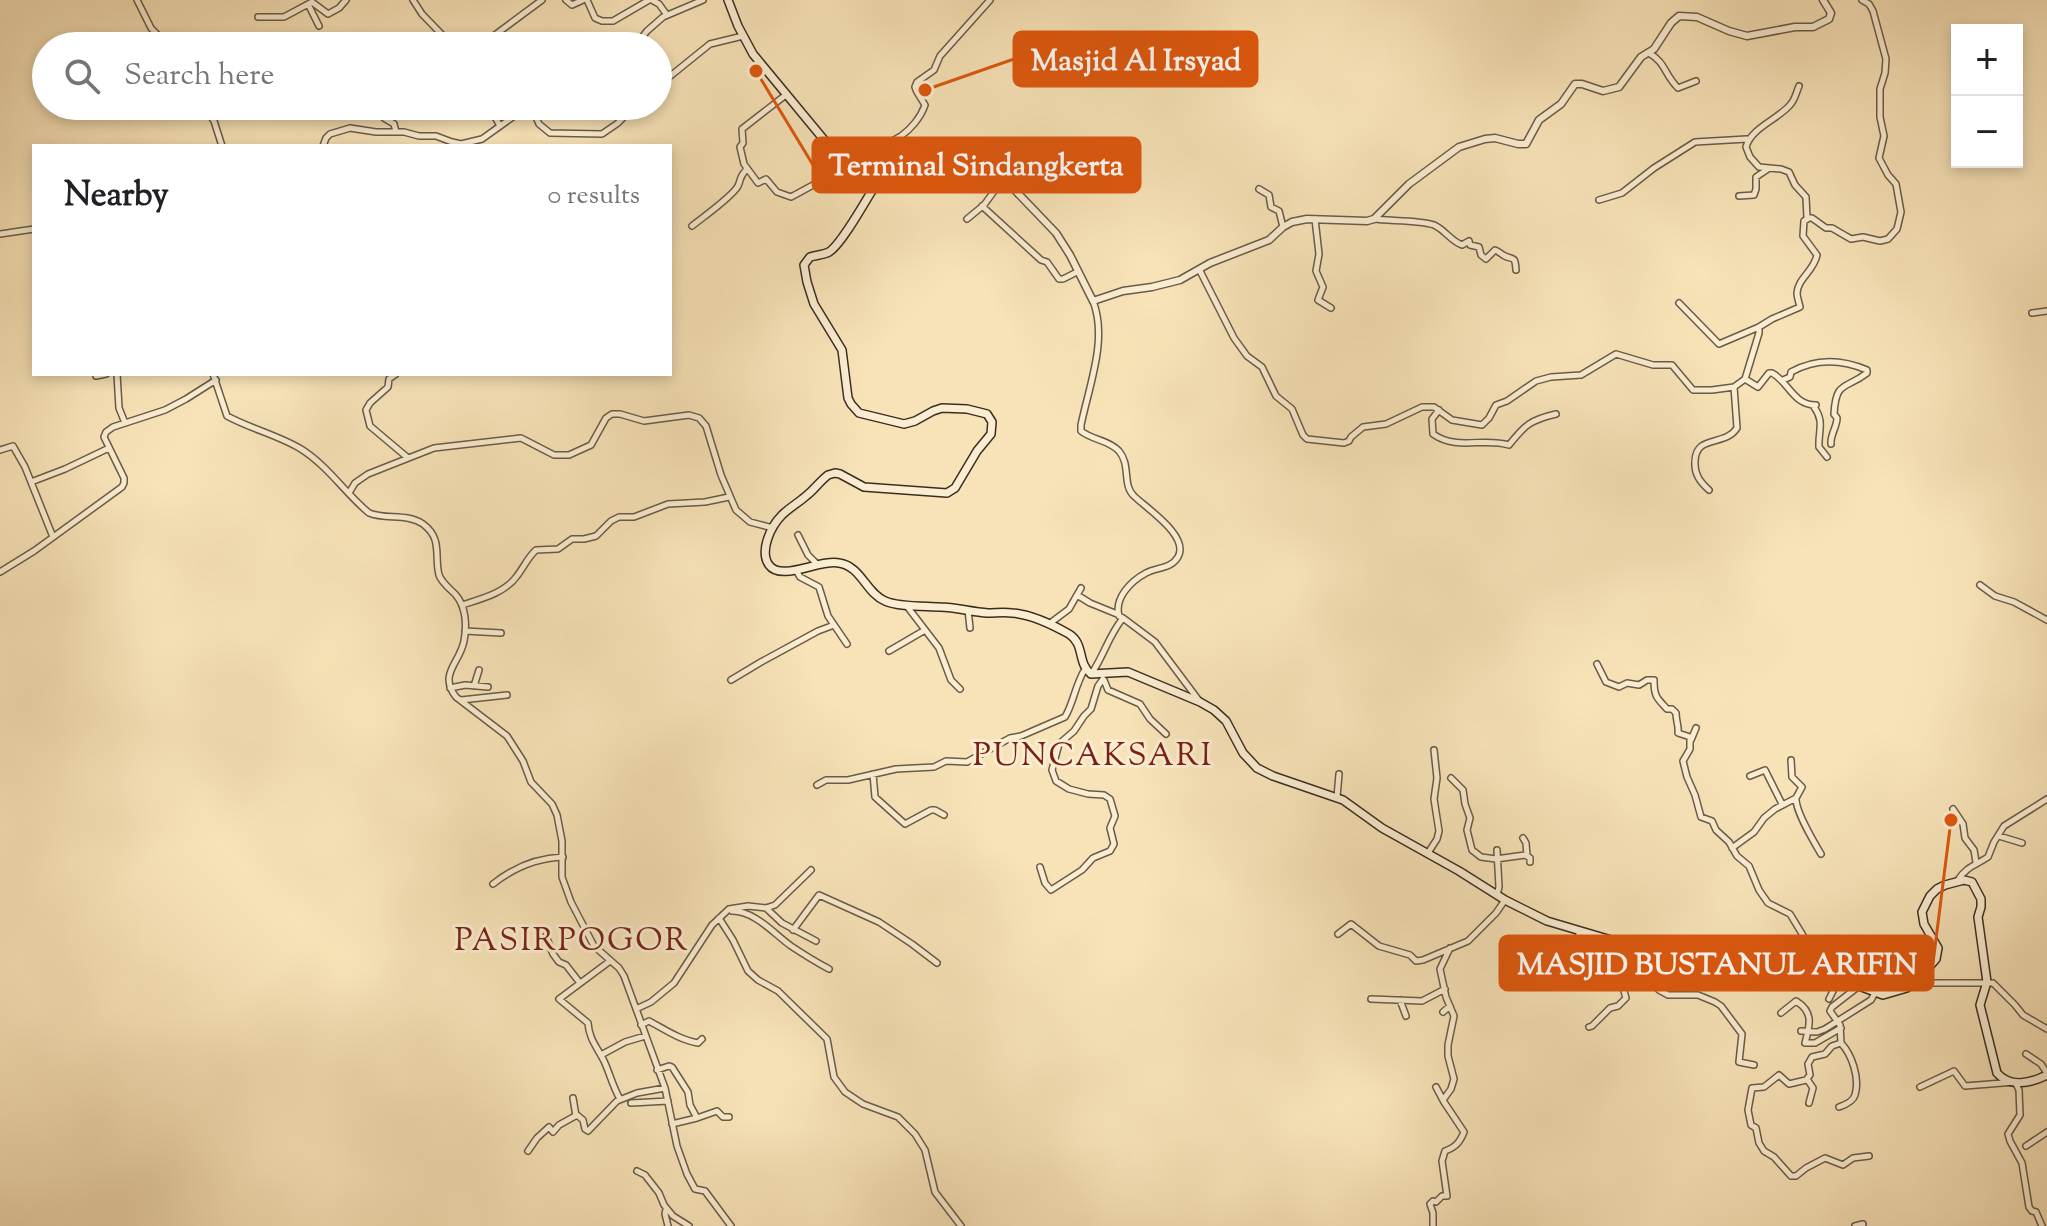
<!DOCTYPE html>
<html lang="en">
<head>
<meta charset="utf-8">
<style>
  body { margin:0; font-family:"Sorts Mill Goudy",serif; background:#f2f2f2; color:#202124 }
  .controls { position:absolute; right:24px; top:24px; display:grid; overflow:hidden; border-radius:0px; box-shadow:0 4px 12px #0003 }
  .controls button { width:72px; height:72px; display:grid; place-items:center; padding:0; border:0; border-bottom:2px solid #e0e0e0; background:#fff; color:#202124; font:40px sans-serif }
  .list { margin:0; padding:0; list-style:none }
  h2 { display:flex; justify-content:space-between; align-items:center; height:104px; margin:0; padding:0 32px; font-size:34px }
  h2 small { font-size:26px; font-weight:400; color:#757577 }
  .icon { flex:none; width:44px; height:44px; fill:none; stroke:currentColor; stroke-width:2; stroke-linecap:round; stroke-linejoin:round }
  .map { position:relative; flex:none; width:2047px; height:1226px; overflow:hidden }
  .search { position:absolute; background:#fff; box-shadow:0 4px 12px #0003; left:32px; top:32px; width:640px; height:88px; display:flex; align-items:center; gap:20px; box-sizing:border-box; padding:0 28px; border-radius:44px; color:#757577; font-size:30px }
  .panel { position:absolute; background:#fff; box-shadow:0 4px 12px #0003; left:32px; top:144px; width:640px; height:232px; border-radius:0px }
  .map>svg:first-child { display:block }
  .lines { fill:none; stroke-linecap:round; stroke-linejoin:round }
  .minor-casing { stroke:#6a5b47; stroke-width:8 }
  .tertiary-casing { stroke:#6a5b47; stroke-width:9 }
  .secondary-casing { stroke:#3b2e21; stroke-width:10 }
  .minor { stroke:#faedd1; stroke-width:5 }
  .tertiary { stroke:#faedd1; stroke-width:6 }
  .secondary { stroke:#faedd1; stroke-width:7 }
  .labels { text-anchor:middle; stroke-width:6; stroke-linejoin:round; paint-order:stroke }
  .quarter-label { font-size:32px; letter-spacing:2px; fill:#7a1f14; stroke:#faedd1 }
  .leader { fill:none; stroke:#df570d; stroke-width:3 }
  .callout-dot { fill:#df570d; stroke:#faedd1; stroke-width:3 }
  .callout { fill:#df570d; stroke:#df570d; stroke-width:3 }
  .callout-label { font-size:30px; text-anchor:middle; font-weight:bold; fill:#fff }
</style>
</head>
<body>
<div class="map">
<svg width="2047" height="1226" viewBox="0 0 2047 1226">
  <rect width="100%" height="100%" fill="#f8e3b8"/>
  <filter id="stains"><feTurbulence type="fractalNoise" baseFrequency=".0025" numOctaves="4"/><feColorMatrix values="0 0 0 0 .2 0 0 0 0 .09 0 0 0 0 .02 0 0 0 .5 -.17"/></filter>
  <radialGradient id="worn" r=".72"><stop offset=".6" stop-color="#630" stop-opacity="0"/><stop offset="1" stop-color="#630" stop-opacity=".3"/></radialGradient>
  <g class="lines">
    <defs>
      <path id="minor" d="M137 0 151 28 168 46
        M413 0 422 14 453 46
        M566 0 572 5 583 0
        M587 0 595 18 602 21H613L649 0
        M652 0 659 4 667 15
        M308 4 319 26
        M258 17H284L312 2 328 14 339 8 346 0
        M480 46 542 0
        M635 46 647 31 663 17 703 0
        M1649 53C1666 63 1664 74 1678 88L1696 81
        M658 86 710 44 743 36
        M1799 86C1796 93 1795 100 1790 105 1777 120 1751 128 1746 147L1750 157 1759 167 1781 169 1789 172 1795 185 1806 197 1807 218
        M787 94 742 129 743 143 740 147 744 164 758 183 766 179 777 192 791 197 826 178 831 175 838 162
        M204 106 214 121 222 146
        M378 106 384 118 394 124 396 132
        M489 106 500 126
        M533 110 539 124 550 133 602 134 618 123 634 106
        M323 146 326 138 330 134 350 128 376 132H404L419 136H436L452 142 461 144 482 139 517 114 529 111 539 106
        M880 152C886 144 892 141 901 136 911 129 921 117 925 105L917 92 915 87 917 82 934 70 940 56 990 0
        M1259 189 1269 195 1271 207 1279 211 1283 227
        M1739 196 1754 195 1756 189V177L1768 169
        M1599 200 1622 193 1654 168 1695 142 1747 139
        M982 206 1041 260 1047 262 1059 279H1063L1077 272
        M967 219 984 205 1003 179
        M1315 219 1319 254 1316 271 1323 287 1318 300 1331 308
        M1374 219C1389 221 1421 220 1434 225 1445 230 1451 241 1462 245L1469 241 1470 245 1479 247 1481 255 1486 259 1495 250C1498 251 1500 253 1503 255 1513 261 1515 254 1516 270
        M692 226C703 217 732 197 738 186 742 177 739 177 747 169
        M0 234 34 229
        M1199 269 1234 338 1247 356 1262 367 1276 396 1292 409 1303 435 1307 439 1344 443 1349 441 1351 437 1363 427 1386 424 1422 407H1434L1452 420 1482 425 1489 418 1496 405 1507 401 1536 381 1551 377 1581 375 1616 354 1653 365H1672L1693 390H1712L1734 387 1745 379 1759 333V327L1772 319 1800 307C1799 302 1797 298 1797 293 1798 278 1814 271 1817 255L1803 236 1804 221 1809 218H1812L1826 228H1832L1851 239 1863 237 1880 241 1888 239 1897 229 1901 212 1896 184 1888 175 1879 158 1884 136 1880 117V89L1885 73 1886 59 1873 11 1869 4 1862 0
        M1679 303 1719 344 1759 327
        M2032 313 2047 311
        M117 374 119 408 125 423
        M213 374 227 416C251 429 278 435 301 449 328 466 345 493 369 513 386 520 407 513 423 524 443 539 434 555 439 575 442 583 449 588 455 594 466 606 467 625 464 641 460 663 438 674 456 697L507 736 523 761 531 782 552 804 557 815 562 841V877L571 902 594 946 619 968 624 976 665 1088 677 1146 687 1174 695 1189 705 1191 731 1226
        M396 374 389 379 388 387 370 403 366 410 370 426 408 458
        M96 376 106 374
        M1745 379 1758 387 1769 373H1772C1789 382 1793 405 1816 405L1814 407C1825 422 1818 431 1819 447L1827 457
        M1783 380 1790 377 1791 372C1816 358 1841 359 1867 370V373C1845 390 1836 380 1834 414L1837 418C1837 427 1830 435 1831 444
        M1439 410 1432 419 1433 434C1457 451 1483 437 1509 445 1525 425 1530 420 1556 414
        M0 450 13 446 25 467 31 482 65 469 109 448
        M31 482 53 537
        M1709 490C1700 482 1694 474 1695 461 1696 434 1725 447 1737 428L1734 387
        M349 493 355 483 368 474 434 448 521 438 554 455H569L591 445 606 418 612 414H620L644 421 689 415 699 418 706 426 721 475 736 510 750 522 773 528
        M798 535 808 555 817 564
        M796 570 800 577 819 587 828 616 847 644
        M0 572 34 551 122 487 124 483V478L104 437 106 432 113 427 165 410 186 399 216 380
        M1980 585 1995 596 2014 602 2047 620
        M1077 595 1090 603 1117 614
        M462 605C481 599 505 593 517 576 524 567 528 557 536 550L558 549 572 539H584L596 536 611 521 619 517H634L668 504 705 502 729 497
        M906 605 939 648 951 680 960 689
        M968 610 970 628
        M1123 618 1155 642 1200 702
        M1049 624 1069 609 1081 588
        M465 631 501 633
        M889 651 925 630
        M1597 664 1606 682 1619 687 1627 683 1639 685 1647 680H1654C1654 697 1657 698 1667 709H1672L1676 713C1676 721 1679 726 1678 733L1690 737V749L1683 761 1687 777 1695 795 1701 817 1712 821 1716 830 1729 842 1737 856 1749 866 1759 890 1768 903 1790 914 1807 942 1824 960V970
        M1092 673C1104 655 1109 635 1123 618L1119 616C1114 598 1131 581 1146 573 1157 567 1171 569 1178 557 1190 536 1146 508 1134 496 1122 485 1131 465 1119 451 1109 440 1092 440 1081 431V425C1089 386 1108 339 1093 301
        M731 680 761 662 818 631 834 625
        M1104 680 1108 690 1140 704 1150 719 1166 734
        M474 686 479 670
        M450 688 465 685 488 687
        M461 700 507 695
        M1691 740 1696 728
        M1791 760 1792 777 1802 787 1796 798
        M873 774 875 797 905 824 931 810H935L944 815
        M1750 776 1765 770 1782 804
        M1451 778 1463 790 1465 804 1470 818 1467 830 1472 850 1481 857 1496 859 1525 855 1530 858V862
        M817 785 826 780H848L896 769 934 767 946 761 967 762 1010 738 1021 736 1065 717C1074 702 1075 685 1085 669
        M1337 797 1339 774
        M1953 809 1963 824 1965 838 1974 850 1976 862
        M1999 836 2022 843
        M1523 838 1526 843 1527 856
        M1732 848 1754 832 1764 818 1775 809 1796 798C1795 811 1814 842 1821 854
        M1497 850 1499 887 1497 895
        M1428 853 1437 839 1439 831 1434 799 1437 778 1434 750
        M1040 867 1045 883 1051 890 1082 870 1093 858 1110 851 1114 844 1110 828 1115 816 1110 799 1104 795 1088 794 1069 789 1056 781 1052 770 1059 744 1074 731 1084 716 1091 709 1098 686 1103 679
        M1958 880C1966 867 1976 865 1988 857L1994 842 2004 826 2047 799
        M493 884C513 868 537 858 563 857
        M766 908 782 923 816 941
        M732 911C755 911 773 933 791 946 803 954 816 962 829 969
        M719 918 733 940 748 971 758 980 778 991 827 1039 834 1077 845 1092 863 1104 898 1117 915 1134 925 1150 935 1192 961 1226
        M793 930 819 895 879 922 912 944 937 963
        M1338 934 1351 924 1379 946 1410 955 1416 961 1423 960 1468 941 1496 913 1505 900
        M546 936 553 954 559 962 566 965 580 983
        M1638 948 1641 972 1659 990 1668 995H1698L1715 1002 1721 1006 1742 1034 1739 1062 1754 1065
        M610 961 559 999 588 1023C589 1039 597 1047 604 1061 610 1074 613 1087 620 1099
        M1572 969 1574 949 1580 931
        M1828 973 1833 991 1829 999
        M1917 981 1930 983H1993L2015 1005 2023 1015 2047 1029
        M1859 986 1832 1007 1830 1011 1840 1025 1841 1043 1832 1046 1825 1054 1812 1057 1808 1064 1810 1075 1806 1080 1789 1084 1779 1075 1764 1087 1752 1088 1748 1110 1751 1125 1756 1128 1759 1143 1764 1151 1774 1157 1791 1176H1796L1806 1168 1825 1158 1843 1165 1853 1158 1869 1156
        M1371 999 1422 1001 1445 989
        M1400 1000 1406 1016
        M636 1009 651 1002 674 983 712 925 729 909 748 906 766 908 775 905 811 870
        M1443 1012 1450 1006
        M1781 1013 1796 1001C1814 1012 1810 1025 1805 1043H1815L1841 1028
        M641 1025 649 1021C664 1029 680 1040 698 1043L702 1039
        M1589 1027 1592 1026 1610 1008 1618 1006 1626 998 1618 970 1623 944
        M1801 1031 1817 1032 1825 1029 1871 1000 1875 993
        M2026 1054 2041 1064 2047 1073
        M601 1055 625 1042 645 1036
        M657 1070 669 1066 672 1067 688 1092 690 1105 697 1118 717 1111 723 1117H729
        M1807 1079 1813 1088 1809 1103
        M1920 1087 1954 1071 1965 1086 2015 1082 2019 1090 2020 1115 2008 1134 2010 1141 2022 1163 2029 1207 2032 1211 2036 1212 2042 1226
        M573 1098 576 1116
        M1443 1100 1451 1089 1454 1079 1448 1056V1045L1454 1016 1446 997 1440 969 1450 948
        M631 1103 668 1101
        M1839 1107C1845 1105 1853 1102 1855 1095 1860 1078 1852 1055 1841 1043
        M672 1124 697 1118
        M2026 1146 2047 1132
        M528 1151 537 1138 549 1127 553 1132 559 1125 577 1115 583 1120 585 1129 588 1131 617 1101 637 1093 665 1088
        M637 1171 645 1175 659 1193 664 1205 673 1216 689 1226
        M666 1209 665 1214 668 1226
        M1433 1226V1213L1430 1204 1433 1201 1436 1202 1442 1196H1447L1442 1161 1445 1151C1456 1147 1460 1142 1464 1132L1444 1102 1436 1087
        M1855 1226 1863 1224"/>
      <path id="tertiary" d="M825 141 892 154 966 163 993 172 1008 183 1056 233 1070 255 1093 301 1123 291 1152 287 1180 280 1210 263 1269 240 1283 227 1292 222 1307 219 1367 221 1374 219 1409 184 1459 147 1485 139 1495 138 1518 144H1526L1539 120 1561 104 1575 84H1582L1603 91 1619 87 1641 57 1654 49 1671 23 1679 16 1697 17 1729 31 1747 36 1795 27H1813L1829 19 1831 13 1823 0"/>
      <path id="secondary" d="M728 0 738 26 753 54 825 141C829 165 854 168 873 176L876 183 875 186C865 201 842 244 829 252 823 255 816 255 810 257L804 265 807 282 814 304 842 350 848 398 851 404 859 413 904 424 915 421 933 411 942 408 967 409 987 414 992 422 991 434 977 451 955 488 947 493 864 487 840 474 835 473 828 475C820 481 814 490 806 496 798 503 789 508 782 515 771 526 759 551 769 565 781 582 820 559 839 563 861 566 866 593 885 601 898 607 925 606 940 607 956 607 971 612 988 613 996 613 1004 612 1012 613 1030 614 1053 625 1069 634 1085 644 1077 663 1091 674L1128 672 1200 702 1214 710 1226 721 1243 753 1257 768 1273 776 1343 800 1382 828 1459 871 1505 900 1547 921 1645 950 1711 965 1757 968 1807 966 1824 970 1859 986 1883 995 1907 988 1917 981 1936 959 1938 948 1924 924 1922 912 1930 896 1937 889 1945 885 1964 880 1972 882 1981 899V907L1978 917 1987 982 1980 1005 1997 1073C2010 1088 2031 1083 2047 1075"/>
    </defs>
    <use href="#minor" class="minor-casing"/>
    <use href="#tertiary" class="tertiary-casing"/>
    <use href="#secondary" class="secondary-casing"/>
    <use href="#minor" class="minor"/>
    <use href="#tertiary" class="tertiary"/>
    <use href="#secondary" class="secondary"/>
  </g>
  <g class="labels">
    <g class="quarter-label">
      <text x="1093" y="765">PUNCAKSARI</text>
      <text x="572" y="950">PASIRPOGOR</text>
    </g>
  </g>
  <path class="leader" d="M925 90L1014 59M756 71L813 165M1951 820L1933 963"/>
  <g class="callout-dot">
    <circle cx="925" cy="90" r="8"/>
    <circle cx="756" cy="71" r="8"/>
    <circle cx="1951" cy="820" r="8"/>
  </g>
  <g class="callout">
    <rect x="1014" y="32" width="243" height="54" rx="8"/>
    <rect x="813" y="138" width="327" height="54" rx="8"/>
    <rect x="1500" y="936" width="433" height="54" rx="8"/>
  </g>
  <g class="callout-label">
    <text x="1136" y="70">Masjid Al Irsyad</text>
    <text x="976" y="175">Terminal Sindangkerta</text>
    <text x="1717" y="974">MASJID BUSTANUL ARIFIN</text>
  </g>
  <rect width="100%" height="100%" filter="url(#stains)"/>
  <rect width="100%" height="100%" fill="url(#worn)"/>
</svg>
<div class="controls">
<button>+</button>
<button>−</button>
</div>
<div class="search"><svg class="icon" aria-label="search" viewBox="0 0 24 24"><circle cx="10" cy="10" r="6"/><path d="M15 15l6 6"/></svg>Search here</div>
<section class="panel">
<h2>Nearby<small>0 results</small></h2>
<ul class="list">
</ul>
</section>
</div>
</body>
</html>
